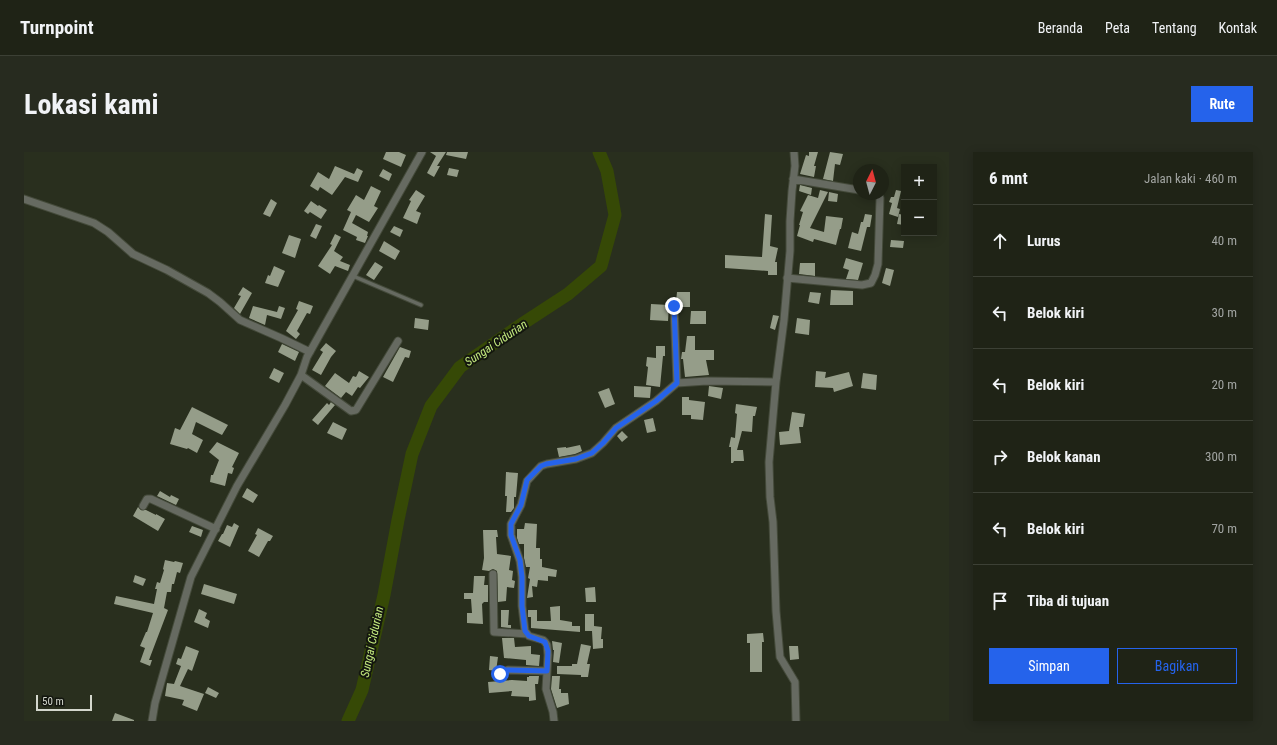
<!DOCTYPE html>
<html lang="id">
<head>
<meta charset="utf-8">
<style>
  body { margin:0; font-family:"Roboto Condensed",sans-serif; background:#272b1f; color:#f1f3f6 }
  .controls { position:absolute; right:12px; top:12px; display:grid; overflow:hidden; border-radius:0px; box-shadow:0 2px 10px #0003 }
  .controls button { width:36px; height:36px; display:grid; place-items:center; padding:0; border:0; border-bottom:1px solid #3c4035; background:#1f2316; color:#f1f3f6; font:20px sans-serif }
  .compass { position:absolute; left:829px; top:12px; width:36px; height:36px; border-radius:50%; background:#1f2316; box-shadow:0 2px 10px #0003; rotate:6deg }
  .scale { position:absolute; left:12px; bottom:10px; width:56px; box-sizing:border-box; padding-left:4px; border:2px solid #d3d7cd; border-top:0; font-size:11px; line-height:14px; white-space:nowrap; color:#d3d7cd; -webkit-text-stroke:3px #13160f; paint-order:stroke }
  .stop { position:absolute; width:12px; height:12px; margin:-9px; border:3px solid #2563eb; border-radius:50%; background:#fff }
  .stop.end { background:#2563eb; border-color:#fff; box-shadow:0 1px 4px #0008 }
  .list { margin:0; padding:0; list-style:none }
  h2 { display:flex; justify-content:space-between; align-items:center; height:52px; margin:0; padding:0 16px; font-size:17px }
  h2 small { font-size:13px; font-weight:400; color:#a1a4a1 }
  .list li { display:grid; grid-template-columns:26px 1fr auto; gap:12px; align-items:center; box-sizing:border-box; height:72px; padding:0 16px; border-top:1px solid #3c4035 }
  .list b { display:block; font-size:15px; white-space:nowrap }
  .list em { font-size:13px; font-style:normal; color:#a1a4a1 }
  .actions { display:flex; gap:8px; padding:12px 16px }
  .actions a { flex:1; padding:9px 0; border:1px solid #2563eb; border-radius:0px; text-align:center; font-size:14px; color:#2563eb }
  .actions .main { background:#2563eb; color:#fff }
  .icon { flex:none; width:22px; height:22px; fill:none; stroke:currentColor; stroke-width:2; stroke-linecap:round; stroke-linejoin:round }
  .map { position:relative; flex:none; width:925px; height:569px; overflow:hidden; border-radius:0px }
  header { display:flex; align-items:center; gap:24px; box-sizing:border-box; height:56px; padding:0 20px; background:#1f2316; border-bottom:1px solid #3c4035 }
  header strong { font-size:19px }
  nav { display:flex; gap:22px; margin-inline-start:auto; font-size:14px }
  .intro { display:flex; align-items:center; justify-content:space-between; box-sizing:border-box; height:96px; padding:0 24px }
  h1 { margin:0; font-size:28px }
  .button { padding:10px 18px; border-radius:0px; background:#2563eb; color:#fff; font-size:14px; font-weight:700 }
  main { display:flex; gap:24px; padding:0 24px }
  aside { flex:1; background:#1f2316; border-radius:0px; box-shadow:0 2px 10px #0003 }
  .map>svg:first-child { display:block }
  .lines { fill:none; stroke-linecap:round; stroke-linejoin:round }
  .river { stroke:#364906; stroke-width:13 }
  .building { fill:#959d89 }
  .lane-casing { stroke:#444a3a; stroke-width:5.5 }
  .street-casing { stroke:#444a3a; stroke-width:9 }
  .lane { stroke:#666a61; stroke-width:3.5 }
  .street { stroke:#666a61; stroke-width:7 }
  .route { stroke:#2563eb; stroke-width:5 }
  .labels { text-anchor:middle; stroke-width:4; stroke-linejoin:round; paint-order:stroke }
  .water-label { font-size:12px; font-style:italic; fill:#c4ea7e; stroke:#13160f }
</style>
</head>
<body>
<header>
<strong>Turnpoint</strong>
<nav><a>Beranda</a><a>Peta</a><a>Tentang</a><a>Kontak</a></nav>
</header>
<div class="intro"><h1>Lokasi kami</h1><a class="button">Rute</a></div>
<main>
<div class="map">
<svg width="925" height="569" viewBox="0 0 925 569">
  <rect width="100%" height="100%" fill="#292f1e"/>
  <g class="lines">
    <path class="river" d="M324 569 338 538 360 443 374 368 388 302 407 254 436 215 498 172 544 142 577 114 591 63 583 19 575 0"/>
  </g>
  <path class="building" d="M362 0H375L382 3 377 15 359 7Z
    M406 0H422L413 14H416L410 25 403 21 412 4Z
    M423 0H444L442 7 422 3Z
    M785 0H794L790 14H792L790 25 776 22 782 3 785 4Z
    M806 0 819 2 816 13 811 12 809 29 799 27Z
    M311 14 330 22 333 16 339 19 334 30 321 25 308 43 296 35 294 39 286 34 294 20 305 27Z
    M425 16 435 18 433 25 423 23Z
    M359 17 368 22 365 29 355 24Z
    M776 33 788 36 787 43 775 39Z
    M347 34 357 39 350 54 354 56 345 70 332 63 328 71 344 80 343 84H344L341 91 332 88 333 85 319 78 327 60 323 58 332 43 340 48Z
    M392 38 401 44 392 59 397 61 393 72 379 66 387 49 385 48Z
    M796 38 804 40 786 76 800 80 802 64 819 66 817 77H816L812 93 790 87 789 90 773 84 776 73H775L779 60 776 59 784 43 794 46Z
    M872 38 877 39 873 56 876 57 874 65 865 62 868 51 865 50 867 45H870Z
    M805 40 814 42 813 50 804 49Z
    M247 47 253 51 246 65 239 62Z
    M287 49 294 54 295 53 303 58 297 67 286 60 284 62 280 59Z
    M741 62 748 63 746 94 754 96 751 110H753V123H744V119L701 116V103L738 105Z
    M841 62 848 63 846 75H843L837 99 824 96 828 80 834 82 837 70H839Z
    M875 62 880 63V73L873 72Z
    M292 72 298 74 292 87 286 84Z
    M370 74 379 78 376 85 366 80Z
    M311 82 317 85 310 99 319 105 316 109 326 113 324 119 311 114 306 122 294 114 308 93 306 92Z
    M265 83 277 87 271 106 258 101Z
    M867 88 880 89 879 96 866 95Z
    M360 89 376 99 371 108 355 99Z
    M822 106 839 111 834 128 822 127 825 118 819 116Z
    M351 110 359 115 350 128 342 123Z
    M776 111H791V124L775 122Z
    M250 114 261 119 254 135 241 131 244 123 246 124Z
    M862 116 870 118 866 134 858 131Z
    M219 135 228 141 216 162 210 156 217 144 214 143Z
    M807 138 829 139V153H806Z
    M653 140H666V155H655L652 150Z
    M786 140 797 141 795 152 784 150Z
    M275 149 289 154 286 162 283 161 273 179 276 182 272 187 262 179 274 158 272 157Z
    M627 152 645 153 644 169 626 168Z
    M229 154 253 160 255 154 261 156 257 167 243 163 241 173 225 166Z
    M667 159H682V172H666Z
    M749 163 755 164 751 178 746 176Z
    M391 166 405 168 404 178 390 176Z
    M773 166 786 168 785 183 771 181Z
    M663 184H671V198H690V208H682L685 223 661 225 659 207H657L658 200H661Z
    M302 191 312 199 307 205 297 223 288 218 299 200 296 198Z
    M258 192 275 200 271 209 254 200Z
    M632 194H641V204H639L636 235 622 233 624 215 622 214 623 205 632 206Z
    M376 195 387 199 385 206 381 205 369 230 359 225Z
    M250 216 260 221 255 231 245 226Z
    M335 219 345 225 336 236 334 235 328 244 322 240 317 246 301 234 311 221 325 231 329 224 332 225Z
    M792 219 802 220 801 226 825 220 829 234 810 240 809 236 791 235Z
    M839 221 853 223 852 238 837 236Z
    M610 234 627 235 626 246 610 245Z
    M685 234 699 236 697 247 684 244Z
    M585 236 591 252 581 256 574 240Z
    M658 245H665V248L681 250 679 268 667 267V263H658Z
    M307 250 311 253 294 273 288 268 303 251 305 253Z
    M712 252 733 255 731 264H729L728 280 718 279 713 298H719L720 309H710L709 311H707V295H705L707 285 711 286 713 262 711 261Z
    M168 255 204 273 198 283 172 270 168 282 179 288 173 301 164 296 163 297 146 292 151 276 156 278Z
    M768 260 781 262 779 275H775L777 291 756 293 755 280 765 279Z
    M629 266 632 279 623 281 620 268Z
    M309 270 323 277 318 288 303 281Z
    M598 279 604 285 598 290 593 284Z
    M193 290 215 301 208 315 210 316 208 322 204 321 201 334 186 330 187 323H189L195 308 185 300Z
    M556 293 558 299 551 302 535 305 533 296 542 295V296Z
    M482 320 494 321 492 345H490V356L487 360H482L483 344H481Z
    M223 336 234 343 229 351 218 345Z
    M136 339 146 345 147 343 155 347 152 353 133 344Z
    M114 355 117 358H122L132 363V362L141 367 134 379 109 364Z
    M210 371 215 374 206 395 194 389 198 382H199L203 373 208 375Z
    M501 371 513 372 512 396H516V407H518V415L533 418 532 425 524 424V429L514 428 513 435 508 434 509 445 503 446 506 427 504 426 506 415H502L500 406V392H495L493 386V377H500Z
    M168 374 179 378 177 385 165 380Z
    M234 376 249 384 246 389H244L235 405 224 399 233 383 231 382Z
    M459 378H473L474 385H472L473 402 487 404 485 418 489 419 488 428 491 429 490 436 483 435 482 449 474 450 473 419 469 417 465 419 458 418 460 406Z
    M141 408 150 410 151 409 159 411 156 421 153 420 150 432H148L147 440H143L140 456 144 458 125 508H128L126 514 116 510 121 496 116 494 122 480H123L129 461 90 452 92 444 130 452 133 437H131L133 430 136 431 140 418 139 417Z
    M111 423 122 427 119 434 109 430Z
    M450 424H461L460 433H464V450H460L458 452 459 472 443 471V461H448L447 447H440V441H449Z
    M180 432 213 442 210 452 177 442Z
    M571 435 572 450H562L561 436Z
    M536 454V468L548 470V474H556V480L507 476V465H504V458H513V469H527L526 455Z
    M175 457 183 461 181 466 186 469 184 476 170 470Z
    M477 458H485L484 473H487V476L477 475Z
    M561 462H570V474L578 475 577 487H579V496L569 497 568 479H561Z
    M739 481 740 490H738V520H726V491H723V482Z
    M478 486H490L491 495 507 494V502L516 503 515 514 502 513V508L480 506Z
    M528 489 538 491 535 511 529 510 530 498H529Z
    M557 492 567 494 563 512H566L564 525H557V523L533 522V514H548V512H553Z
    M162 494 175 499 168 519 164 517 156 534 180 542 173 559 158 553 160 548 141 544 143 531 150 532 157 514 152 512 154 506 157 507Z
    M765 494H774L775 507 766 508Z
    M466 504 474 505 472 519 465 518Z
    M505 524H515L514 532H511L512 548 505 549V545L487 544 488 539 465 541 464 530 488 528 503 529V525H505Z
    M528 524H536L535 537H537V541H544L545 552 533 556 527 537Z
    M184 535 195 541 192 546 181 541Z
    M91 561 110 568V569H88Z"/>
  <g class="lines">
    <defs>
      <path id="lane" d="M329 124 397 153"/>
      <path id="street" d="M770 0 771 14 768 39 766 69V99L760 168 752 230 745 310 746 345 749 370 752 459 756 505 771 530 772 569
        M769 27 835 38
        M0 47 70 71 84 80 109 102 143 118 184 141 196 150 216 168 257 186 286 200
        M763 126 838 133 847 131 851 123 854 112 856 46 854 42
        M650 154 653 231
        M277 223 327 259 332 258 374 189
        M119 354 123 347H127L192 377
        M469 422 470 480 503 482
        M476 522 480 519 484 518 523 519
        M128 569 131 551 167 425 213 334 261 253 277 223 283 205 398 0
        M530 569 529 560 522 537 524 503 523 493 521 490 519 488 505 484 501 479 498 454V425L496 409 487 383V372L497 353 503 329 517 314 523 312 552 307 568 301 579 291 592 276 632 249 653 231 683 229 752 230"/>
    </defs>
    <use href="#lane" class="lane-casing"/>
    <use href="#street" class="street-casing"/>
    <use href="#lane" class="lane"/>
    <use href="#street" class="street"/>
  </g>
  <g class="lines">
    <path class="route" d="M476 522 480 519 484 518 523 519 524 499 521 490 505 484 501 479 498 454V425L496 408 487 383V372L497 353 503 328 517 314 522 312 552 307 568 301 579 291 592 276 632 249 653 231 650 154"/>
  </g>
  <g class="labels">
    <g class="water-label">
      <text transform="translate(472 191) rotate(-34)" y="4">Sungai Cidurian</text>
      <text transform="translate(348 490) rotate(-78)" y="4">Sungai Cidurian</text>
    </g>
  </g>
</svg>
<div class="controls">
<button>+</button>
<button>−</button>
</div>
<svg class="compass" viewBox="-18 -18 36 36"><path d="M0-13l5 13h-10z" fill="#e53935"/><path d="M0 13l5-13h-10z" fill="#a1a4a1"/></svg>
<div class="scale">50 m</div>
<div class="stop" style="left:476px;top:522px"></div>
<div class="stop end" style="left:650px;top:154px"></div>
</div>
<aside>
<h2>6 mnt<small>Jalan kaki · 460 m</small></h2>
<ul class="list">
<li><svg class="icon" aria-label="ahead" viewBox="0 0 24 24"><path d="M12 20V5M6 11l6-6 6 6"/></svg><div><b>Lurus</b></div><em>40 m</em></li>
<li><svg class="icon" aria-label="left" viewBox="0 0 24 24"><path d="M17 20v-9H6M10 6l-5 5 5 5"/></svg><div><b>Belok kiri</b></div><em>30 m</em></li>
<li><svg class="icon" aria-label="left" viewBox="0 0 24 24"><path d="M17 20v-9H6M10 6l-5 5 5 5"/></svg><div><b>Belok kiri</b></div><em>20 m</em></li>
<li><svg class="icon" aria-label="right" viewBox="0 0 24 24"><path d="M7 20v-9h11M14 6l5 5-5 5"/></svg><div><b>Belok kanan</b></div><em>300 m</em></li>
<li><svg class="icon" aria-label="left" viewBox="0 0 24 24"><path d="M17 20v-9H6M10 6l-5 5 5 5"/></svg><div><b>Belok kiri</b></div><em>70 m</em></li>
<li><svg class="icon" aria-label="arrive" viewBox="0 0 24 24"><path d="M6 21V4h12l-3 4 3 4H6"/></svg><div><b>Tiba di tujuan</b></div></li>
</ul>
<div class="actions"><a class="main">Simpan</a><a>Bagikan</a></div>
</aside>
</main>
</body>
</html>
